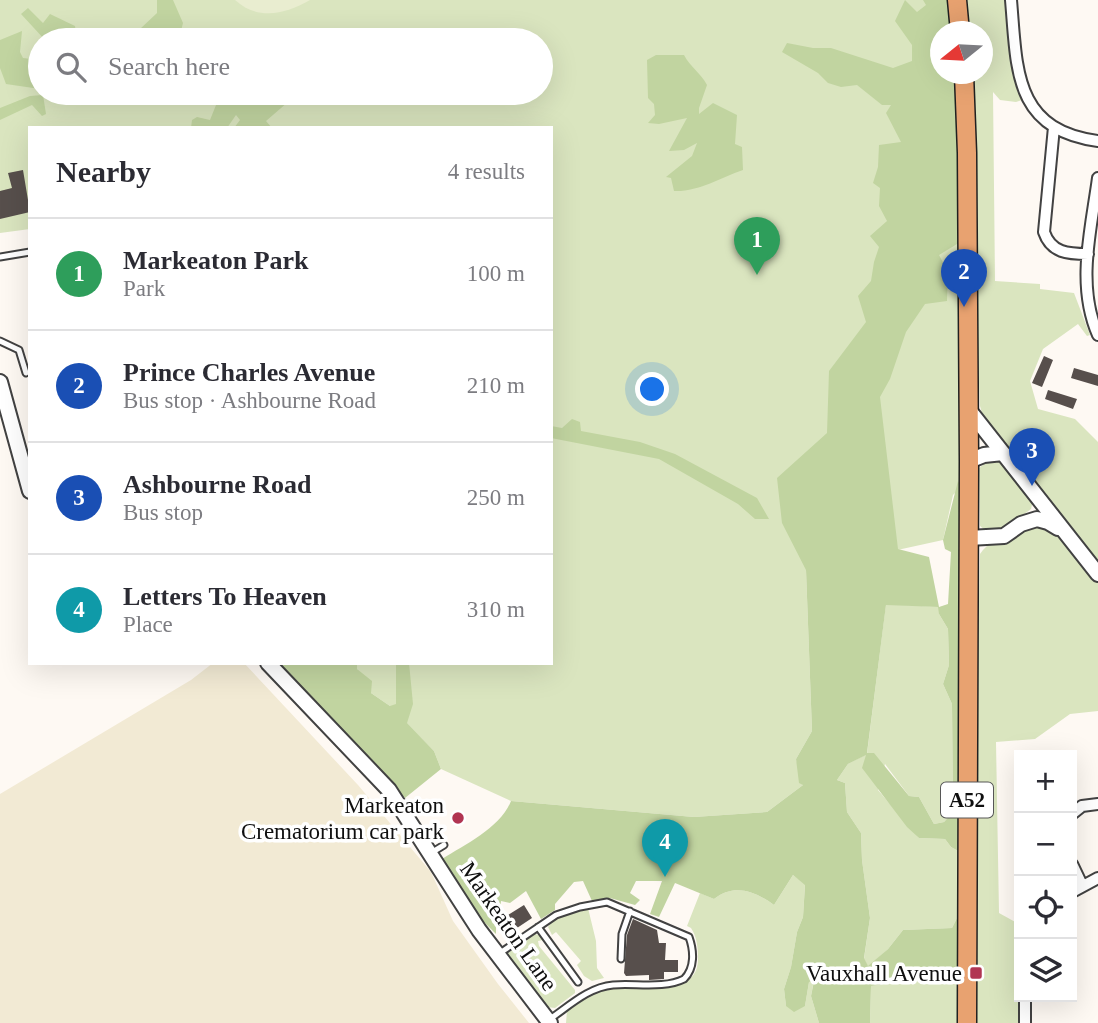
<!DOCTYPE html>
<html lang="en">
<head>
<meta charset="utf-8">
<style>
  body { margin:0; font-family:"Times New Roman",serif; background:#f2f2f3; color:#2b2b33 }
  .controls { position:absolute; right:21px; bottom:21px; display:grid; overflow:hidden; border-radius:0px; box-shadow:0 7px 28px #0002 }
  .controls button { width:63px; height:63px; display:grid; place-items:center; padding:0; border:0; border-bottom:2px solid #e1e1e2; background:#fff; color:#2b2b33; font:35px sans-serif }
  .compass { position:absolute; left:930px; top:21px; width:63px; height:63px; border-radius:50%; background:#fff; box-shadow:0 7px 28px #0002; rotate:252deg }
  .you { position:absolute; left:653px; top:390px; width:24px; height:24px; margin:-18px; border:5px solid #fff; border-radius:50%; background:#1a73e8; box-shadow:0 0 0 10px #1a73e833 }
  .badge { display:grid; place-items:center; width:46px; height:46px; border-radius:50%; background:#2563eb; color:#fff; font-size:23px; font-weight:700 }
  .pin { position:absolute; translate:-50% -58px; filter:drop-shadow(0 2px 4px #0008) }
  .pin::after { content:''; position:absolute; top:37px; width:24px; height:21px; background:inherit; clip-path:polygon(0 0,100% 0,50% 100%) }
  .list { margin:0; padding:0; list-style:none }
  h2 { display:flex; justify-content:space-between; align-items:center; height:91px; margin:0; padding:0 28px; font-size:30px }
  h2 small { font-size:23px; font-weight:400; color:#7c7c81 }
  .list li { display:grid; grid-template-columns:46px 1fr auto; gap:21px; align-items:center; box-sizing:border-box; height:112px; padding:0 28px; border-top:2px solid #e1e1e2 }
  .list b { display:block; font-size:26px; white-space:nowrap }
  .list p { margin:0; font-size:23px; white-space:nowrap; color:#7c7c81 }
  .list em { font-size:23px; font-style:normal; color:#7c7c81 }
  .icon { flex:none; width:38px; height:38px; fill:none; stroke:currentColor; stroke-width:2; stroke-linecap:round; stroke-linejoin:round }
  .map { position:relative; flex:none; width:1098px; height:1023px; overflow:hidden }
  .search { position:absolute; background:#fff; box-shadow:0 7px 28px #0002; left:28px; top:28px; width:525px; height:77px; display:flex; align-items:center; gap:18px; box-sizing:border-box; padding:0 24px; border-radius:38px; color:#7c7c81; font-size:26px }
  .panel { position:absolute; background:#fff; box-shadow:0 7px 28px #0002; left:28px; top:126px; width:525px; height:539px; border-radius:0px }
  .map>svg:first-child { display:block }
  .farmland { fill:#f2ead4 }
  .green { fill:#dae5bf; fill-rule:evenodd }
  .forest { fill:#c1d4a0; fill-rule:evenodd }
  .pitch { fill:#e9edd0 }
  .building { fill:#574f4c }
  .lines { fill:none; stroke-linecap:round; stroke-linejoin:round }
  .service-casing { stroke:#424242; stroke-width:9 }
  .minor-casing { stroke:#424242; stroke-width:14 }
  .tertiary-casing { stroke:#424242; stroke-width:18 }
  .trunk-casing { stroke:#202020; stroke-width:21 }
  .service { stroke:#fff; stroke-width:5 }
  .minor { stroke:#fff; stroke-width:10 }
  .tertiary { stroke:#fff; stroke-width:14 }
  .trunk { stroke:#e8a270; stroke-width:18 }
  .poi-dot { fill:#b13552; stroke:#fff; stroke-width:2.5 }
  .labels { text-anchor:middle; stroke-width:7; stroke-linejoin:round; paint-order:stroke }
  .shield { fill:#fff; stroke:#575757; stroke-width:2 }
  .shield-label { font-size:21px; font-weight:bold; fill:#0f0f0f }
  .poi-label { font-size:23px; fill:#0f0f0f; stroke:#fff; text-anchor:end }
  .street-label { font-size:23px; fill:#0f0f0f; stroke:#fff }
</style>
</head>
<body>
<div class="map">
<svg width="1098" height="1023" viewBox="0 0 1098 1023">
  <rect width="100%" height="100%" fill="#fef9f3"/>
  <path class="farmland" d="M213 663H244L358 785 431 872 453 921 498 984 529 1023H0V794L191 680Z"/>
  <path class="green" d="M0 0H948L951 31 940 32V74H955L962 241 961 487 953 495 943 540 806 570 812 731 796 759 803 785 767 812 694 817 511 801 441 769 434 751 390 706 371 693 357 669V663H551V128H30V229L0 233ZM40 40H541V93H40Z
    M966 0H1005L1013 70 1022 100 1016 102 1000 100 993 92 995 281 1040 284V289L1074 293 1090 335 1087 336 1078 324 1043 349 1030 381 1038 409 1075 419 1098 442V565L983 417 980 406C974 295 981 184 973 74H982V32L969 31Z
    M991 459 1002 460 1033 501 1031 509 1001 531 985 530 980 526 979 468Z
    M1036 523 1057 531 1098 583V711L1070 714 1035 739 996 742 999 913 1019 924 1020 1023H977L976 744 980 554C990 538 1019 531 1036 523Z
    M886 604 939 607V614L948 629 949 665 943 684 952 704 953 812 944 822 934 824 919 797 909 796 885 764 878 790 919 838 945 839 951 847 960 852 962 908 952 928 903 930 888 949 868 967 864 959 870 918 862 860 861 833 847 812 845 783 837 780 848 764 867 754Z
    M793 875 805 884 803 917 797 932 791 967 784 989 786 1006H805L809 982 814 980 811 996 819 1023H566L567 1011C579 1004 591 993 605 990 633 983 698 1001 698 959 698 948 697 937 691 928L687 926 700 893 714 899C734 883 755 891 774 905Z
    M588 908 596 941 597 968 604 978 592 981 584 976 577 965 581 961 556 932 552 935 548 927 553 920Z
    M535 934 541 936 543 940 538 941 539 946 575 990V993L555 1008 547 1007 542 1001 507 954 529 936Z
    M961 976V1023H870L871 986Z"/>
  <path class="forest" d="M157 0H173L183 23 180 35 193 40H146L140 29 157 13Z
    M905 0 917 12 926 5 923 0H948L951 31 940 32V74H955L962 241 939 255 948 272 947 301 925 304 906 332 890 379 880 397 898 549 929 557 939 607 948 604 951 552 945 549 943 540 958 481 961 487 960 852 951 847 945 839 919 838 907 827 862 768 866 755 848 764 837 780 845 783 847 812 861 833 862 860 870 918 864 958 868 966 888 949 903 930 952 928 962 908 961 976 871 986 870 1023H819L811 996 814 981 809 982 805 1006 794 1012 786 1006 784 989 791 967 797 932 803 917 805 885 793 875 774 905C755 891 734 883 714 899L675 883 659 917 650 914 662 881H636L630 893 640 900 635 905 610 898 592 901 583 881 574 882 555 904V910L541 919 526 891 510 903 501 901 500 912 490 913 496 926V934L478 916 442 859C466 844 500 828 511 801L694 817 767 812 803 785 799 783 796 759 812 731 806 570 782 523 777 478 827 433 829 371 866 322 858 296 871 281 874 262 879 247 870 236 887 221 879 206 880 188 873 183 878 167 879 145 901 142 886 113 891 105H882L857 85 841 87 828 83 818 73 782 52 787 43 813 48H831L893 68 912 61V45L895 21ZM886 605 938 607 939 614 948 629 949 665 943 684 952 704 953 812 944 822 934 824 919 797 909 796 874 753H867Z
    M28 8 43 23 50 14 75 26 77 40H45L21 14Z
    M22 31 20 52 23 58 40 60V89L6 84 0 68V40Z
    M656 55H684C690 67 701 73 707 85L699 108V114L713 103 737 115 735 144 742 147 743 170C720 178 698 192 674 191L671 178 666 177 692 156 697 143 684 150 669 151 687 118 659 124 648 123 655 115 654 104 648 98 647 60Z
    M225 93H244L248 100 260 93H288V102L266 121 272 128H234L240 120 236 115 227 128H191L192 120 197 117 210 120 216 105 235 104Z
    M43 95 46 114 42 116 32 105 0 120V108L30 96Z
    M572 419 580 422 581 431 640 442 675 454 757 498 769 519H755L738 504 659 459 551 438V426L562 428Z
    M280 663H357V669L372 681 371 693 390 706 396 704V663H409L413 704 407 723 434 751 441 769 405 798Z"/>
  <path class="pitch" d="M235 0H310C286 14 258 21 235 0Z"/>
  <path class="building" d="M23 170 30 212 0 219V191L12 188 8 173Z
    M1044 356 1053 360 1042 387 1032 383Z
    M1074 368 1098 375V386L1071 378Z
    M1048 390 1077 399 1073 409 1045 399Z
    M524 905 532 918 517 928 508 915Z
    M633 919 657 930 659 943H666L665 960H678V972H664V979L649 980V975L626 976 624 973 627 935Z"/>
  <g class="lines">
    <defs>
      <path id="service" d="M0 257 30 252
        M0 341 19 350 26 373
        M431 853 444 845
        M538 927 578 982
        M500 953 556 915 580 907 607 902 689 937C694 951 695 968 684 979 664 989 635 983 613 985 589 987 569 1006 550 1019
        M621 959 622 934 630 911"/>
      <path id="minor" d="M1011 0C1017 68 1013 130 1098 141
        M1054 127 1044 232C1051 253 1068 254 1088 254
        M1098 178C1091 230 1076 285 1098 335
        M1072 814 1082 806 1098 804
        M1072 864 1082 885
        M1072 892 1098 878
        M1025 1023V997"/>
      <path id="tertiary" d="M0 382 30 491
        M969 410 1098 574
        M969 461 984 455 1003 453
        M969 538 1004 536 1021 524 1037 519 1048 522 1058 528
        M268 663 389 790 479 930 550 1023"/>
      <path id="trunk" d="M957 0 960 32
        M964 74 967 153 969 461 967 1023"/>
    </defs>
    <use href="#service" class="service-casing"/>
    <use href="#minor" class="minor-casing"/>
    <use href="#tertiary" class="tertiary-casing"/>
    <use href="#trunk" class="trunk-casing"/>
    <use href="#service" class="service"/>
    <use href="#minor" class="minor"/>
    <use href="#tertiary" class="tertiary"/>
    <use href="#trunk" class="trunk"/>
  </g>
  <g class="poi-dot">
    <circle cx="458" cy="818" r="7"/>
    <rect x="969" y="966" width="14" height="14" rx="3.5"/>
  </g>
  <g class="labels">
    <rect class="shield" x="941" y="782.5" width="52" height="35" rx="5"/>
    <g class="shield-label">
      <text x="967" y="807">A52</text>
    </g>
    <g class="poi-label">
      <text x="444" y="813">Markeaton<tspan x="444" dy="26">Crematorium car park</tspan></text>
      <text x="962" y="981">Vauxhall Avenue</text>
    </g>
    <g class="street-label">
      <text transform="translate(509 926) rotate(55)" y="8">Markeaton Lane</text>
    </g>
  </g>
</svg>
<div class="controls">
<button>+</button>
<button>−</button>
<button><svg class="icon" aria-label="locate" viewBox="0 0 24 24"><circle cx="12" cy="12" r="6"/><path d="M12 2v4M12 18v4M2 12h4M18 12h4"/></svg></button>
<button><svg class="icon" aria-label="layers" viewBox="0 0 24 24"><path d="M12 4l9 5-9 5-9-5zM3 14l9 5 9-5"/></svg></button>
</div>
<svg class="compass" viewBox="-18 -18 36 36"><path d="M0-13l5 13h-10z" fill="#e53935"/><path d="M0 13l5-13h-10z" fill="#7c7c81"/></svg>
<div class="you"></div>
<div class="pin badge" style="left:757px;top:275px;background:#2e9e5b">1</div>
<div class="pin badge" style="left:964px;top:307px;background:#1a4fb4">2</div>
<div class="pin badge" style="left:1032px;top:486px;background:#1a4fb4">3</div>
<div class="pin badge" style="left:665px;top:877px;background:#0f9aa8">4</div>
<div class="search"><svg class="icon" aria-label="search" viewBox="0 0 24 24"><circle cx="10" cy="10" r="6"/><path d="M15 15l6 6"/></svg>Search here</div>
<section class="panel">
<h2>Nearby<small>4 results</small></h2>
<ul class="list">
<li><span class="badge" style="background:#2e9e5b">1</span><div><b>Markeaton Park</b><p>Park</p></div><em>100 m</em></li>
<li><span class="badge" style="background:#1a4fb4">2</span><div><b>Prince Charles Avenue</b><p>Bus stop · Ashbourne Road</p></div><em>210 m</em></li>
<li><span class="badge" style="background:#1a4fb4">3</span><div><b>Ashbourne Road</b><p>Bus stop</p></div><em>250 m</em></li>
<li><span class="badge" style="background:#0f9aa8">4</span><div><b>Letters To Heaven</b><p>Place</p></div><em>310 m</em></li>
</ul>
</section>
</div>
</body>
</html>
